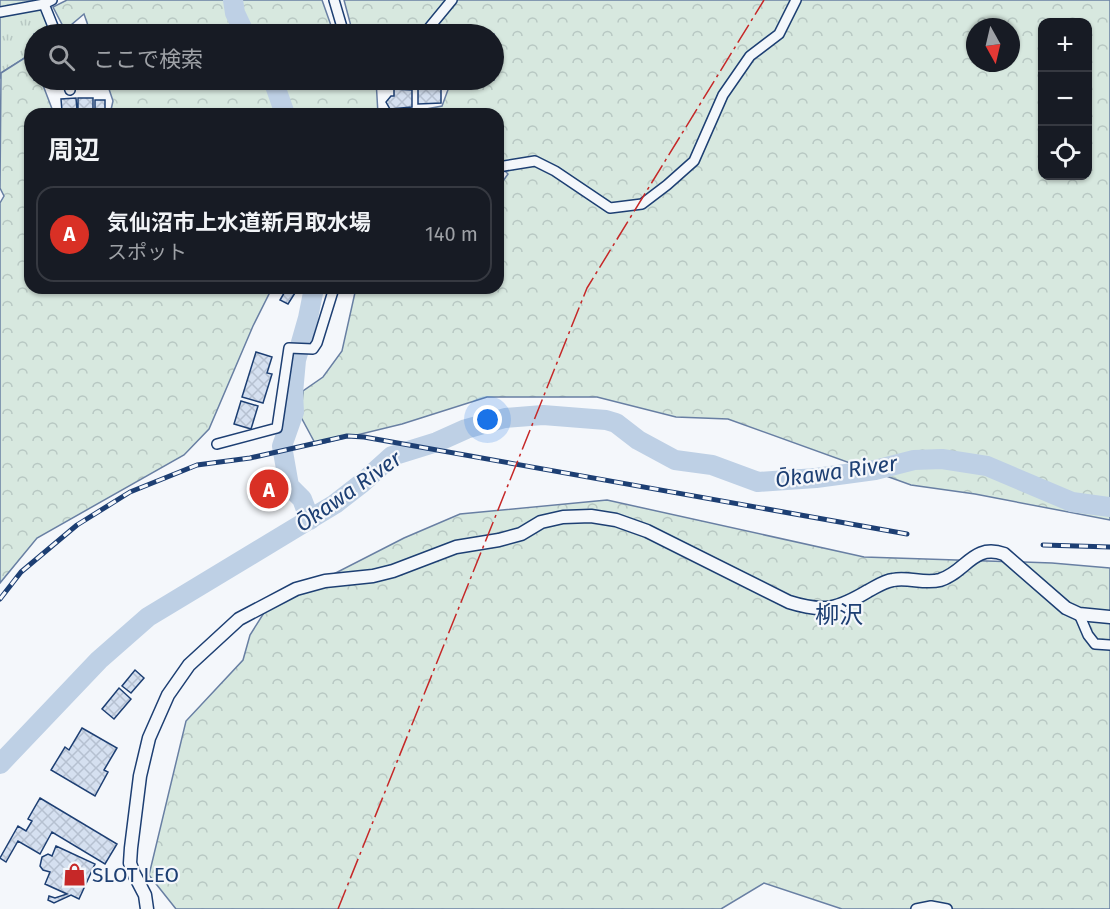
<!DOCTYPE html>
<html lang="ja">
<head>
<meta charset="utf-8">
<style>
  body { margin:0; font-family:"Fira Sans","Noto Sans JP",sans-serif; background:#242831; color:#f1f3f6 }
  .controls { position:absolute; right:18px; top:18px; display:grid; overflow:hidden; border-radius:12px; box-shadow:0 2px 4px #0004 }
  .controls button { width:54px; height:54px; display:grid; place-items:center; padding:0; border:0; border-bottom:2px solid #363941; background:#171b24; color:#f1f3f6; font:30px sans-serif }
  .compass { position:absolute; left:966px; top:18px; width:54px; height:54px; border-radius:50%; background:#171b24; box-shadow:0 2px 4px #0004; rotate:172deg }
  .you { position:absolute; left:488px; top:420px; width:21px; height:21px; margin:-15px; border:4px solid #fff; border-radius:50%; background:#1a73e8; box-shadow:0 0 0 9px #1a73e833 }
  .badge { display:grid; place-items:center; width:39px; height:39px; border-radius:50%; background:#d93025; color:#fff; font-size:20px; font-weight:700 }
  .pin { position:absolute; translate:-50% -50%; border:3px solid #fff; box-shadow:0 2px 6px #0006 }
  .list { margin:0; padding:0; list-style:none }
  h2 { display:flex; justify-content:space-between; align-items:center; height:78px; margin:0; padding:0 24px; font-size:26px }
  h2 small { font-size:20px; font-weight:400; color:#9ea1a6 }
  .list li { display:grid; grid-template-columns:39px 1fr auto; gap:18px; align-items:center; box-sizing:border-box; height:96px; margin:0 12px 12px; padding:0 12px; border:2px solid #363941; border-radius:18px }
  .list b { display:block; font-size:22px; white-space:nowrap }
  .list p { margin:0; font-size:20px; white-space:nowrap; color:#9ea1a6 }
  .list em { font-size:20px; font-style:normal; color:#9ea1a6 }
  .icon { flex:none; width:33px; height:33px; fill:none; stroke:currentColor; stroke-width:2; stroke-linecap:round; stroke-linejoin:round }
  .map { position:relative; flex:none; width:1110px; height:909px; overflow:hidden }
  .search { position:absolute; background:#171b24; box-shadow:0 2px 4px #0004; left:24px; top:24px; width:480px; height:66px; display:flex; align-items:center; gap:15px; box-sizing:border-box; padding:0 21px; border-radius:33px; color:#9ea1a6; font-size:22px }
  .panel { position:absolute; background:#171b24; box-shadow:0 2px 4px #0004; left:24px; top:108px; width:480px; height:186px; border-radius:18px }
  .map>svg:first-child { display:block }
  .grass { fill:url(#grass-tufts); stroke:#687fa3; stroke-width:1.5 }
  .forest { fill:url(#forest-crowns); stroke:#687fa3; stroke-width:1.5; fill-rule:evenodd }
  .lines { fill:none; stroke-linecap:round; stroke-linejoin:round }
  .river { stroke:#bed0e5; stroke-width:20 }
  .building { fill:url(#building-cross-hatch); stroke:#1d3f73; stroke-width:1.5 }
  .minor-casing { stroke:#1d3f73; stroke-width:12 }
  .tertiary-casing { stroke:#1d3f73; stroke-width:15 }
  .minor { stroke:#f4f7fb; stroke-width:9 }
  .tertiary { stroke:#f4f7fb; stroke-width:12 }
  .rail-casing { stroke:#1d3f73; stroke-width:5 }
  .rail { stroke:#f4f7fb; stroke-width:3; stroke-dasharray:9; stroke-linecap:butt }
  .power { stroke:#c62828; stroke-width:1.5; stroke-dasharray:21 4.5 3 4.5; stroke-linecap:butt }
  .labels { text-anchor:middle; stroke-width:4.5; stroke-linejoin:round; paint-order:stroke }
  .poi-label { font-size:21px; fill:#1d3f73; stroke:#f4f7fb; text-anchor:start }
  .water-label { font-size:22px; font-style:italic; fill:#1d3f73; stroke:#f4f7fb }
  .quarter-label { font-size:24px; fill:#1d3f73; stroke:#f4f7fb }
</style>
</head>
<body>
<div class="map">
<svg width="1110" height="909" viewBox="0 0 1110 909">
  <defs>
    <pattern id="grass-tufts" width="24" height="20" patternUnits="userSpaceOnUse" patternTransform="scale(1.5)"><rect width="24" height="20" fill="#d7e8df"/><path d="M3 7l-1-3M5 7V3M7 7l1-3M15 17l-1-3M17 17v-4M19 17l1-3" fill="none" stroke="#b8c8c3"/></pattern>
    <pattern id="forest-crowns" width="20" height="18" patternUnits="userSpaceOnUse" patternTransform="scale(1.5)"><rect width="20" height="18" fill="#d7e8df"/><path d="M2 6a3 3 0 1 1 6 0M12 15a3 3 0 1 1 6 0" fill="none" stroke="#b8c8c3"/></pattern>
    <pattern id="building-cross-hatch" width="8" height="8" patternUnits="userSpaceOnUse" patternTransform="scale(1.5)"><rect width="8" height="8" fill="#d5e0f0"/><path d="M0 0l8 8M0 8l8-8" fill="none" stroke="#b6c1d1"/></pattern>
  </defs>
  <rect width="100%" height="100%" fill="#f4f7fb"/>
  <path class="grass" d="M0 0H44L0 9Z
    M41 9 52 34H34V52L1 73 0 79V17Z"/>
  <path class="forest" d="M67 0H322L334 34H91L84 14 65 30 53 7Z
    M344 0H1110V520L975 494 911 485 728 419 676 417 597 397H487L402 424 316 445 301 417 303 391 323 377 342 351 356 288H498V188L508 174 498 164V114H400L442 106 449 87 441 80H494V34H357L352 30ZM1042 22H1088V176H1042ZM975 27H1011V63H975Z
    M34 52V80H41L54 114H30V288H272L253 326 209 429 184 455 37 538 0 583V203L4 196 0 188 1 73Z
    M106 80H376L378 114H110L113 101Z
    M607 500 864 557 1052 563 1110 568V909H842L764 883 721 909H176L149 875 186 721 243 660 250 635 267 608 404 538 460 514Z"/>
  <g class="lines">
    <path class="river" d="M233 0 235 13 245 34
      M273 80 285 114
      M310 520 302 499 289 486 282 446 294 412 293 393 296 360 308 318 314 288
      M0 764 99 660 148 617 335 504 362 483 392 456 437 442 466 429 505 418 543 415 606 420 616 423 638 440 675 460 712 465 758 482 816 478 875 470 914 460 942 459 987 466 1072 502 1110 507"/>
  </g>
  <path class="building" d="M425 80H437L441 82V103L418 104V84L425 83Z
    M394 89 412 90V107L390 109 386 102 391 96H394Z
    M76 98 77 110 62 111 61 99Z
    M78 98H93V112H78Z
    M95 100H105V111L95 110Z
    M287 288 295 293 288 304 280 300Z
    M256 352 272 357 267 373 272 374 263 403 242 397Z
    M241 401 258 406 251 429 234 424Z
    M275 479 278 485 274 492 270 494 263 493 259 485 267 480 268 482Z
    M135 670 144 678 131 693 122 686Z
    M119 688 131 699 114 719 102 709Z
    M82 728 117 748 104 770 108 772 95 796 51 770 65 747 69 750Z
    M40 798 117 844 105 864 52 832 40 854 18 841 6 862 0 858 18 826 26 831 32 821 28 819Z
    M56 846 95 864 79 899 71 895 54 903 48 900 49 896 55 898 67 894 45 884 50 872 43 870 40 866 42 857 48 854 52 856Z"/>
  <g class="lines">
    <defs>
      <path id="minor" d="M334 0 344 34
        M44 4 56 34
        M0 12 44 4 52 0
        M424 34 452 0
        M67 80 70 90
        M498 167 535 161 555 171 610 208 642 204 667 185 694 161 723 95 750 56 779 34 796 0
        M217 444 277 428 289 348 313 349 317 343 334 288
        M1079 614 1088 635 1095 644 1110 645
        M916 909 931 906 947 909"/>
      <path id="tertiary" d="M147 909 145 895 133 872 130 863 131 848 140 776 149 738 168 695 189 665 239 619 296 589 325 581 373 576 393 571 456 547 499 540 521 534 541 522 563 517 591 516 616 520 647 531 789 602C824 613 838 609 868 591 876 587 884 581 893 580 908 577 925 584 940 580 966 572 973 543 1004 554L1066 608 1079 614 1110 617"/>
    </defs>
    <use href="#minor" class="minor-casing"/>
    <use href="#tertiary" class="tertiary-casing"/>
    <use href="#minor" class="minor"/>
    <use href="#tertiary" class="tertiary"/>
    <defs>
      <path id="rail" d="M1043 545 1110 547
        M0 599 21 572 77 525 130 492 197 465 250 458 347 436 364 437 907 534"/>
    </defs>
    <use href="#rail" class="rail-casing"/>
    <use href="#rail" class="rail"/>
    <path class="power" d="M338 909 587 288 764 0"/>
  </g>
  <defs>
    <symbol id="shop-bare" viewBox="-9 -9 18 18"><path d="M-5-2.5h2.3a2.7 3.5 0 0 1 5.4 0H5L5.5 6h-11ZM-1.5-2.5h3a1.5 2.3 0 0 0-3 0Z" fill="#c62828" stroke="#f4f7fb" stroke-width="2.5" paint-order="stroke"/></symbol>
  </defs>
  <g fill-rule="evenodd">
    <use href="#shop-bare" x="58" y="858" width="33" height="33"/>
  </g>
  <g class="labels">
    <g class="poi-label">
      <text x="92" y="882">SLOT LEO</text>
    </g>
    <g class="water-label">
      <text transform="translate(836 471) rotate(-8)" y="8">Ōkawa River</text>
      <text transform="translate(348 491) rotate(-35)" y="8">Ōkawa River</text>
    </g>
    <g class="quarter-label">
      <text x="839" y="623">柳沢</text>
    </g>
  </g>
</svg>
<div class="controls">
<button>+</button>
<button>−</button>
<button><svg class="icon" aria-label="locate" viewBox="0 0 24 24"><circle cx="12" cy="12" r="6"/><path d="M12 2v4M12 18v4M2 12h4M18 12h4"/></svg></button>
</div>
<svg class="compass" viewBox="-18 -18 36 36"><path d="M0-13l5 13h-10z" fill="#e53935"/><path d="M0 13l5-13h-10z" fill="#9ea1a6"/></svg>
<div class="you"></div>
<div class="pin badge" style="left:269px;top:489px">A</div>
<div class="search"><svg class="icon" aria-label="search" viewBox="0 0 24 24"><circle cx="10" cy="10" r="6"/><path d="M15 15l6 6"/></svg>ここで検索</div>
<section class="panel">
<h2>周辺<small></small></h2>
<ul class="list">
<li><span class="badge">A</span><div><b>気仙沼市上水道新月取水場</b><p>スポット</p></div><em>140 m</em></li>
</ul>
</section>
</div>
</body>
</html>
